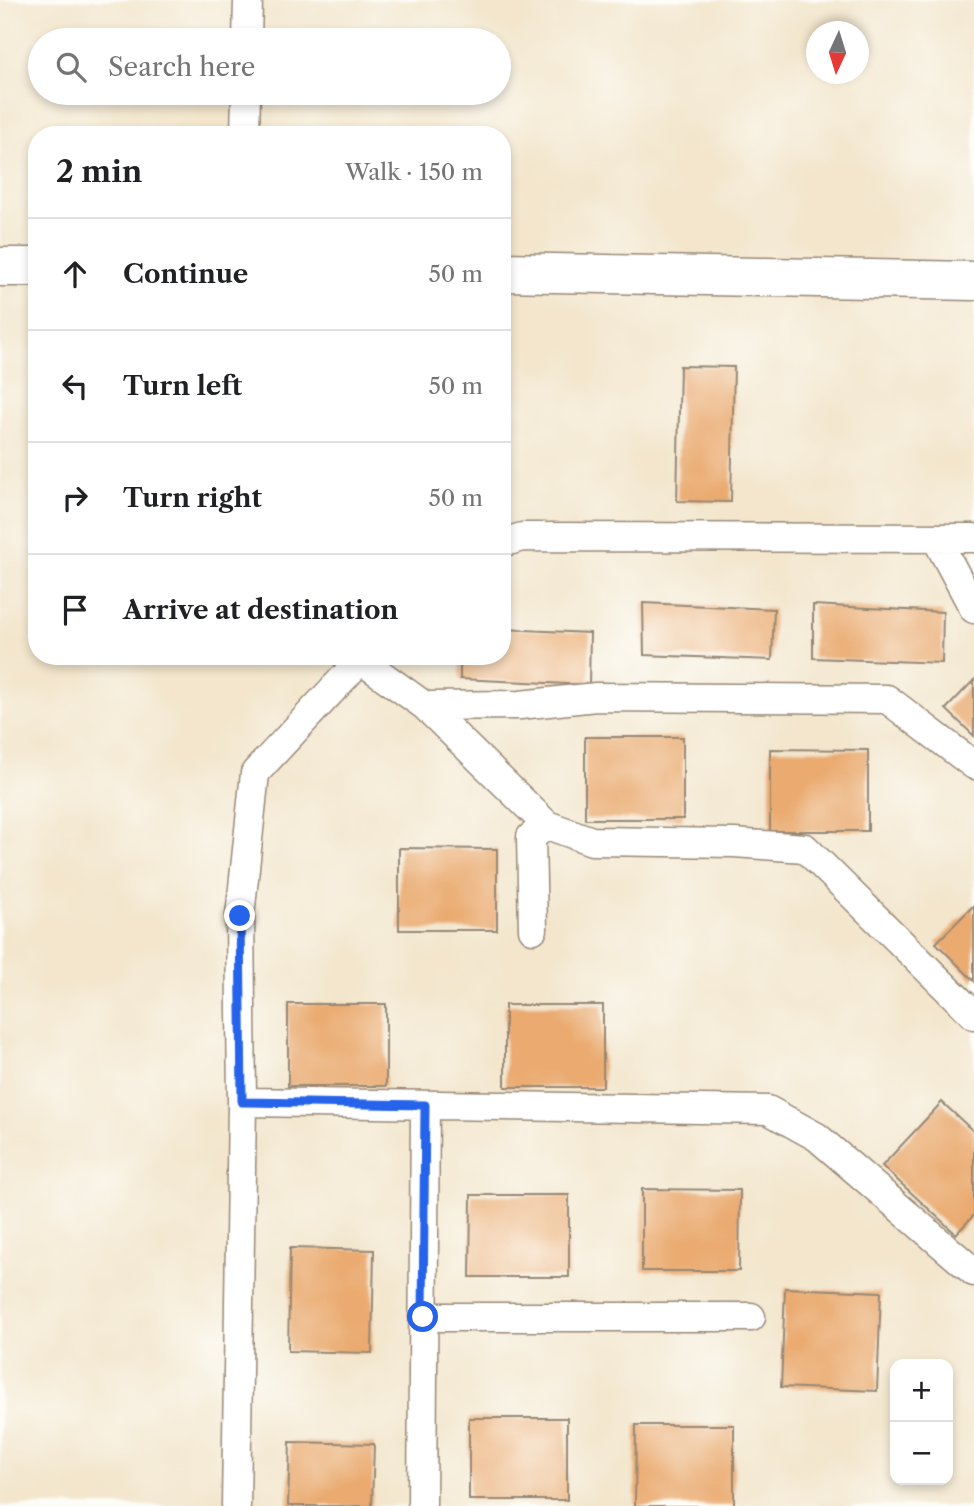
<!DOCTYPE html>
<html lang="en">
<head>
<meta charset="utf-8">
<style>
  body { margin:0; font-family:"Libre Caslon Text",serif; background:#f6f6f6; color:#202124 }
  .controls { position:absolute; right:21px; bottom:21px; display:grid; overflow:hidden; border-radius:14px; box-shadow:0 4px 10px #0003 }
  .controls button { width:63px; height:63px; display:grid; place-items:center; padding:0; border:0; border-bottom:2px solid #e0e0e0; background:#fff; color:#202124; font:35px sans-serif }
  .compass { position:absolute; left:806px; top:21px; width:63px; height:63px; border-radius:50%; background:#fff; box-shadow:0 4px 10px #0003; rotate:184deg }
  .stop { position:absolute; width:21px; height:21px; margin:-16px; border:5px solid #2563eb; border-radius:50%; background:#fff }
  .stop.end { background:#2563eb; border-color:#fff; box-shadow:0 2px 7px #0008 }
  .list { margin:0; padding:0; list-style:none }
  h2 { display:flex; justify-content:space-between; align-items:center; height:91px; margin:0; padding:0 28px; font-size:30px }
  h2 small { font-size:23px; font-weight:400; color:#757577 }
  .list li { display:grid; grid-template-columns:46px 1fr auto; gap:21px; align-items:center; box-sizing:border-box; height:112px; padding:0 28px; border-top:2px solid #e0e0e0 }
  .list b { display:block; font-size:26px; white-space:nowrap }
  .list em { font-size:23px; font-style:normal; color:#757577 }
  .icon { flex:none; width:38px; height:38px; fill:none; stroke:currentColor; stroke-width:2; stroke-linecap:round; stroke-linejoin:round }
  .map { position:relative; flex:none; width:974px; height:1506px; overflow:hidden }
  .search { position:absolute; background:#fff; box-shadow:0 4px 10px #0003; left:28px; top:28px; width:483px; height:77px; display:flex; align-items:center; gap:18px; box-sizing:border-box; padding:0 24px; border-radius:38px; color:#757577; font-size:26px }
  .panel { position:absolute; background:#fff; box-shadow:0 4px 10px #0003; left:28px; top:126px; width:483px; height:539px; border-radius:28px }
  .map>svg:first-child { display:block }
  .building { fill:#eaaa70 }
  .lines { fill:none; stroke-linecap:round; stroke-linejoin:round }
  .street-casing { stroke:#978876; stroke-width:31 }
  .secondary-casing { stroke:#978876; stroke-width:41 }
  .street { stroke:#fff; stroke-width:28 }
  .secondary { stroke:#fff; stroke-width:38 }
  .route { stroke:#2563eb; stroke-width:9 }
</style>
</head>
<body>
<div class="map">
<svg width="974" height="1506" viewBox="0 0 974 1506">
  <rect width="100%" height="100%" fill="#fdfcf7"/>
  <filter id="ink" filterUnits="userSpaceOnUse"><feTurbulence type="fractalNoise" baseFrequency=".0143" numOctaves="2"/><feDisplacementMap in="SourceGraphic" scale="14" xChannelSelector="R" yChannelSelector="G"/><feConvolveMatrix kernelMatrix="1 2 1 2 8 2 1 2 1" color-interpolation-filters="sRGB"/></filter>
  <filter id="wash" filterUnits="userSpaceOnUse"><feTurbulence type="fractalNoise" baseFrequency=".00686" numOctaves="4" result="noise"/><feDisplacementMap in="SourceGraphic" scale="28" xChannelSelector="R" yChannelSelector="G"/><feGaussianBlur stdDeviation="1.57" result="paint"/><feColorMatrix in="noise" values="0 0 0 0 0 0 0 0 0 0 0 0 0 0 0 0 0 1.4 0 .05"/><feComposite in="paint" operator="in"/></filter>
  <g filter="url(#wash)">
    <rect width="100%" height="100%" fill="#f3e6cd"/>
    <g id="blocks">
      <path class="building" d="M680 366 734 367 731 502 677 501Z
        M643 603 774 609 772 660 644 655Z
        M813 605 943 612 942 663 813 658Z
        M502 629 590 633 589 685 460 679V656H502Z
        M974 680V736L946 709Z
        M585 737H683V819H585Z
        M770 749 868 750V831H770Z
        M399 848 497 849V930H399Z
        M974 905V981L936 943Z
        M288 1004H386V1086H288Z
        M505 1005H603V1087H505Z
        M942 1102 974 1132V1215L956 1234 882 1166Z
        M642 1189 740 1190 739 1271H642Z
        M471 1195H569V1277H470Z
        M290 1248 374 1250 372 1353 288 1351Z
        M785 1288 881 1292 877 1391 781 1387Z
        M469 1418H567V1500H469Z
        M636 1425H734V1506H635Z
        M290 1442 374 1444 372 1506H288Z"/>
    </g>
  </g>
  <g filter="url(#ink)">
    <use href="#blocks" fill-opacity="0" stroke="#978876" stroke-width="2"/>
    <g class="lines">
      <defs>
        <path id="street" d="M247 40 248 0
          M245 135 246 93
          M936 538 974 609
          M502 543 522 537 974 538
          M361 660 425 706 547 825 592 841 734 843 805 848 974 1015
          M425 706 520 705 596 697 887 699 974 765
          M533 929 531 837 547 825
          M242 1102 768 1110 817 1137 974 1272
          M423 1317H751
          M236 1506 242 1102 240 916 255 773 364 656
          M422 1506 425 1105"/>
        <path id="secondary" d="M0 267H37
          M502 272 974 281"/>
      </defs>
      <use href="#street" class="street-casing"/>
      <use href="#secondary" class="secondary-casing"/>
      <use href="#street" class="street"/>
      <use href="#secondary" class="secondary"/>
    </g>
  </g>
  <g class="lines" filter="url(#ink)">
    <path class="route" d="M240 916 242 1102 425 1105 423 1317"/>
  </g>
</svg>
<div class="controls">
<button>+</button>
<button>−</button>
</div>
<svg class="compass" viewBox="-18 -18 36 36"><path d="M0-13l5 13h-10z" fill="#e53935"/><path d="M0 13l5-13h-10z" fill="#757577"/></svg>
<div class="stop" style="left:423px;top:1317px"></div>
<div class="stop end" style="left:240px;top:916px"></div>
<div class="search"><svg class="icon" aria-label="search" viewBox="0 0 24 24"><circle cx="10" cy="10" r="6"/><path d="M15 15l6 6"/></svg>Search here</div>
<section class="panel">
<h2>2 min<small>Walk · 150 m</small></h2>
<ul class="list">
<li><svg class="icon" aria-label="ahead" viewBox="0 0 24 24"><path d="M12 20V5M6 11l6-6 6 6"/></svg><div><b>Continue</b></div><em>50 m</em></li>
<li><svg class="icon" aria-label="left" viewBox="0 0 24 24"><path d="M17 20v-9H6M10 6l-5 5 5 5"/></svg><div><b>Turn left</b></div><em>50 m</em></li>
<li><svg class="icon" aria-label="right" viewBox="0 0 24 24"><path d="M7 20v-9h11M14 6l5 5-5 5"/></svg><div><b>Turn right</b></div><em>50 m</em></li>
<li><svg class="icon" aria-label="arrive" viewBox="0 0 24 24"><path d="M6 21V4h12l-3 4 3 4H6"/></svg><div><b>Arrive at destination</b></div></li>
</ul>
</section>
</div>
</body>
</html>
